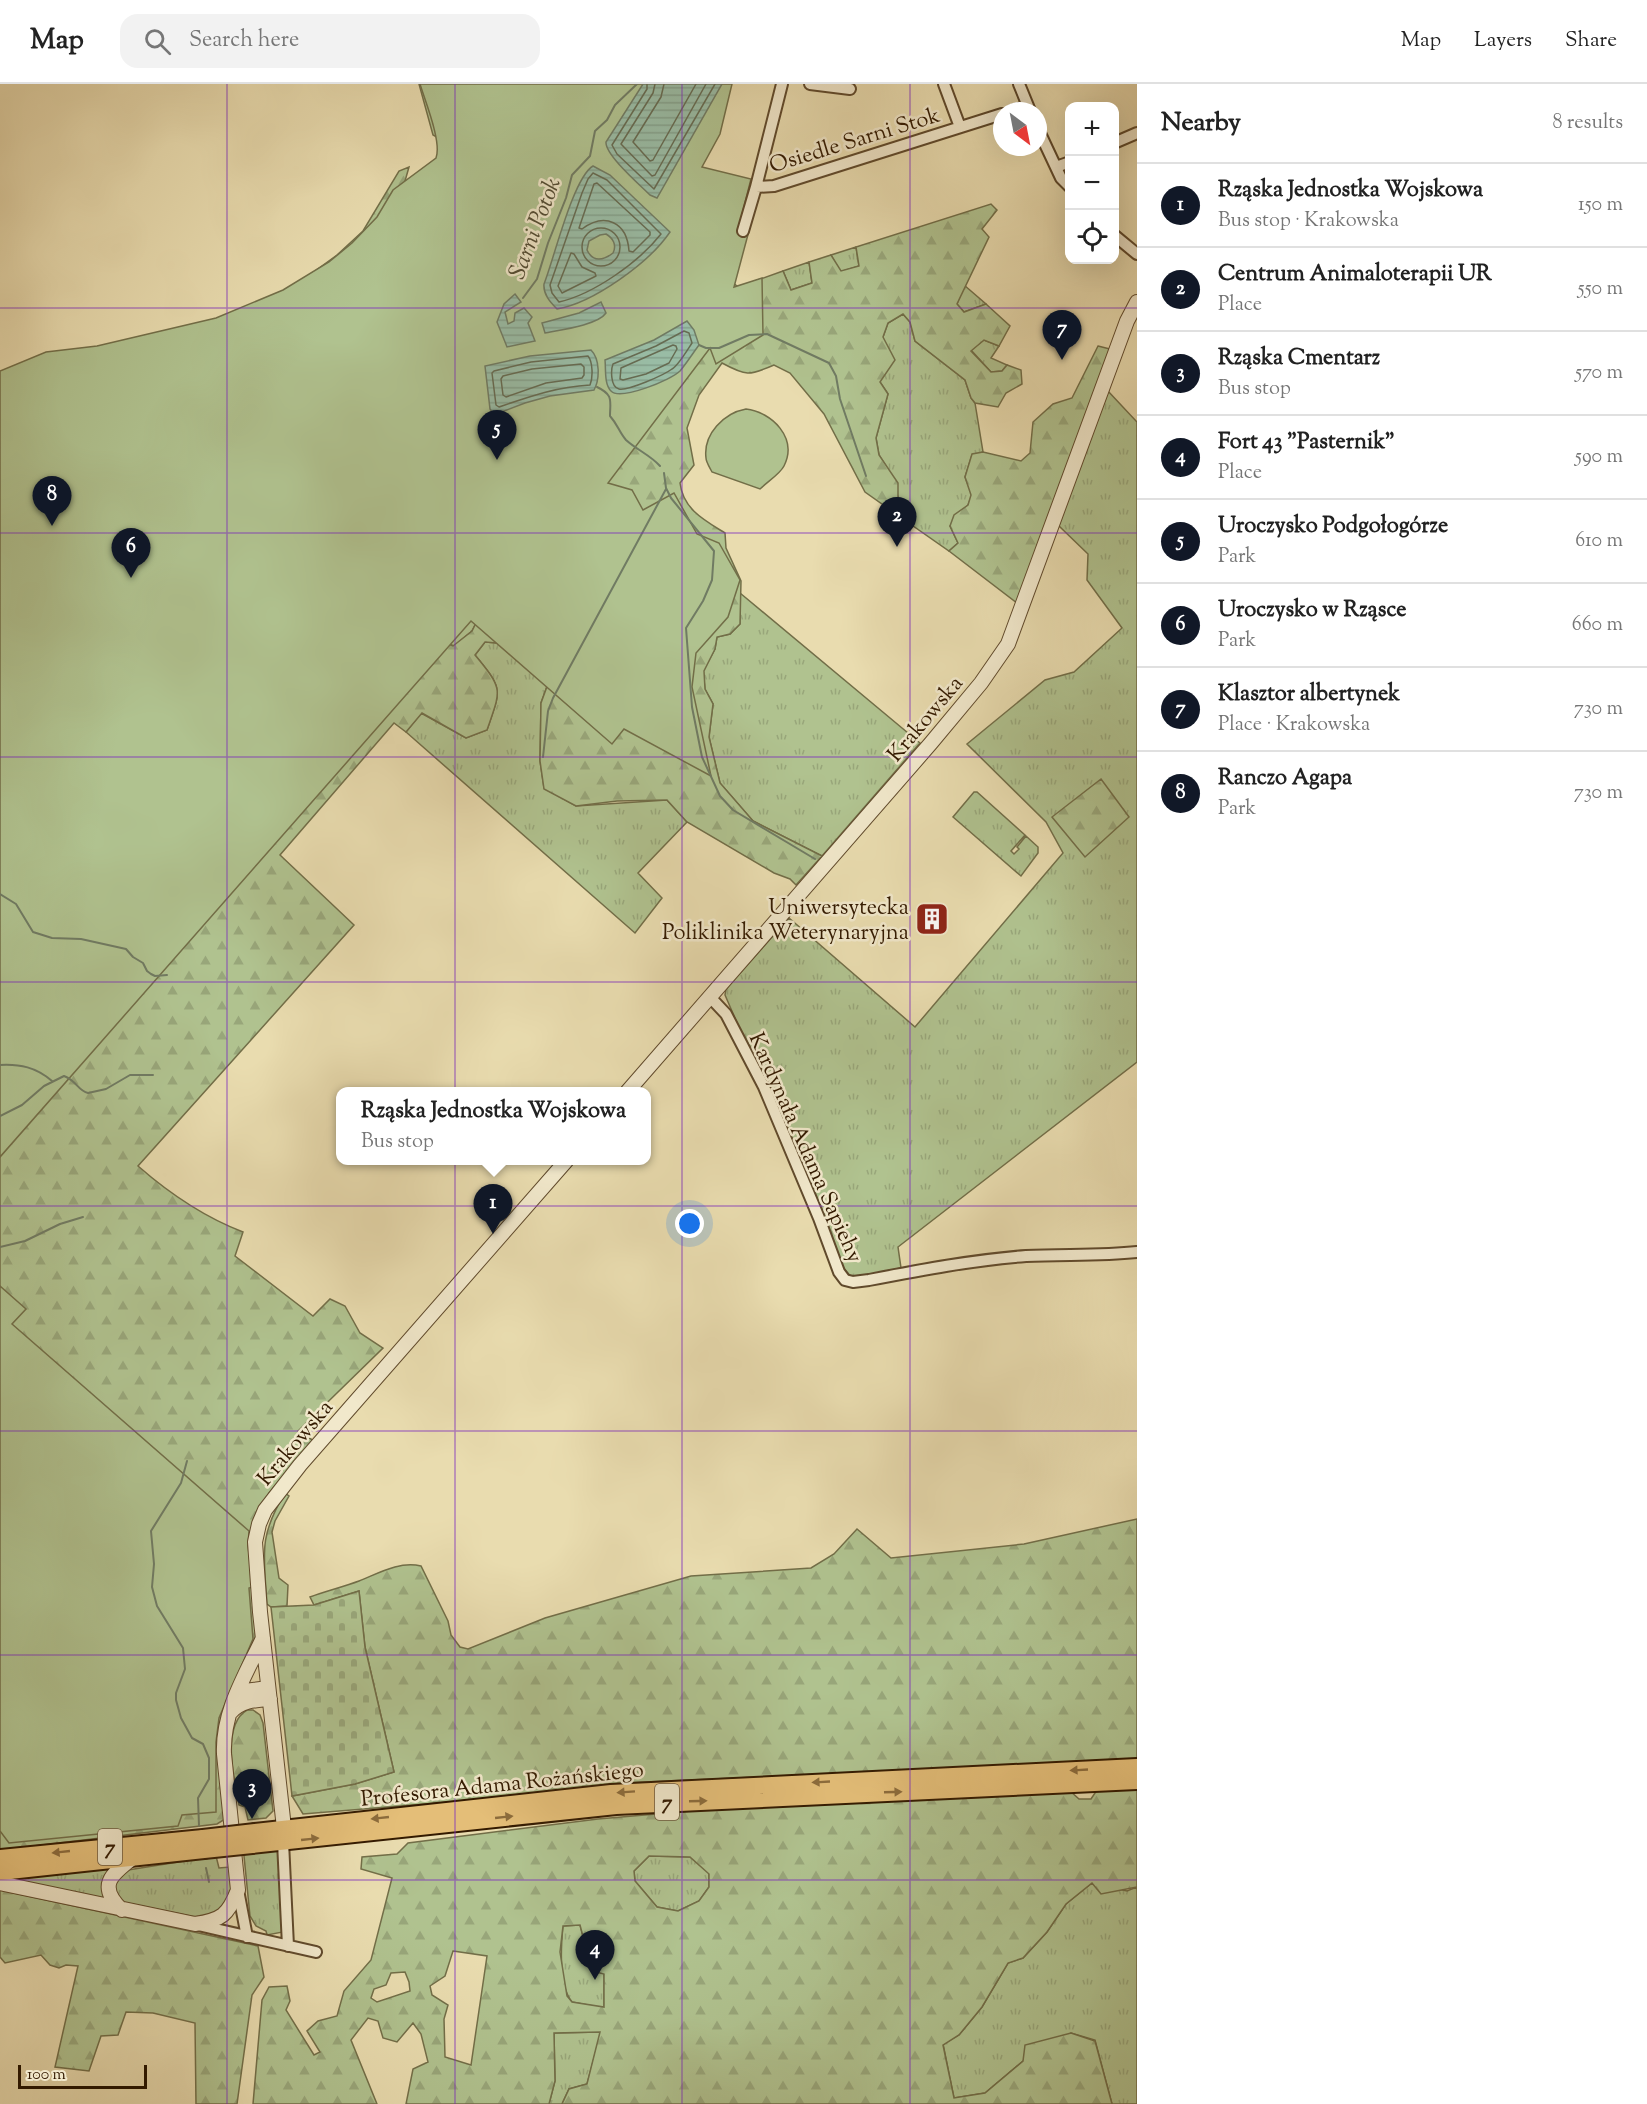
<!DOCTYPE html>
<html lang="en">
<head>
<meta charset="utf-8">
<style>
  body { margin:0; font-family:"Sorts Mill Goudy",serif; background:#f2f2f2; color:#222 }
  .controls { position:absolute; right:18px; top:18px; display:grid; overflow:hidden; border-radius:12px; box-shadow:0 6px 24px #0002 }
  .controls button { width:54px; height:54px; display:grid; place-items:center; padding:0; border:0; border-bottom:2px solid #e0e0e0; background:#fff; color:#222; font:30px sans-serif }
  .compass { position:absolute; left:993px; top:18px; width:54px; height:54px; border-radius:50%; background:#fff; box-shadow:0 6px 24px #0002; rotate:148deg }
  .scale { position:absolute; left:18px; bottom:15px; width:129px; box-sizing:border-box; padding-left:6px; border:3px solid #331a00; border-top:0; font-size:16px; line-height:21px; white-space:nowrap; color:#331a00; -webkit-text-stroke:4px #f1e8cb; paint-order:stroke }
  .you { position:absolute; left:690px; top:1140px; width:21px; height:21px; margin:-15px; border:4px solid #fff; border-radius:50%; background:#1a73e8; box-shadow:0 0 0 9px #1a73e833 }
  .badge { display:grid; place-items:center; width:39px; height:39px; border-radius:50%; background:#111827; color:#fff; font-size:20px; font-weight:700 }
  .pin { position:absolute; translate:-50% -50px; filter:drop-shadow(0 2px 3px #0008) }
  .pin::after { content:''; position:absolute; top:32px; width:21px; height:18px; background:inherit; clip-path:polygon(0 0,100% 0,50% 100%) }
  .popup { position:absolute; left:336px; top:1003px; width:315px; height:78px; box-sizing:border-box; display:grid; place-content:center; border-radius:12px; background:#fff; filter:drop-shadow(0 2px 4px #0005); font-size:20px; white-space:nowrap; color:#767676 }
  .popup b { font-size:22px; color:#222 }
  .popup::after { content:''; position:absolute; left:50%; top:100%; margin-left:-12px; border:12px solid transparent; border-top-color:#fff }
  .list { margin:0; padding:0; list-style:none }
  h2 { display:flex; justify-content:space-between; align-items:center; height:78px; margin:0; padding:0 24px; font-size:26px }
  h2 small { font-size:20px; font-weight:400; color:#767676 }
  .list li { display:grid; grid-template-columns:39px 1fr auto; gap:18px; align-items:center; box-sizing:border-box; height:84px; padding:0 24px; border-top:2px solid #e0e0e0 }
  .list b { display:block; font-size:22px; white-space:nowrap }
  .list p { margin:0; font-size:20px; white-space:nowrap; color:#767676 }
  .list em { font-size:20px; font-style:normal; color:#767676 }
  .icon { flex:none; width:33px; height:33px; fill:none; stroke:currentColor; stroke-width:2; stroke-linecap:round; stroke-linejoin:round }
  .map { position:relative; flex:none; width:1137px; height:2020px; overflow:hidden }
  header { display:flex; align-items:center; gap:36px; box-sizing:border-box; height:84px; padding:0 30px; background:#fff; border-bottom:2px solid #e0e0e0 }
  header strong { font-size:28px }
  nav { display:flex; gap:33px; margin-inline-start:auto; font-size:21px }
  .search { width:420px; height:54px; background:#f2f2f2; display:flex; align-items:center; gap:15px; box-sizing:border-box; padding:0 21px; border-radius:18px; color:#767676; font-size:22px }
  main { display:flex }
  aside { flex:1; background:#fff }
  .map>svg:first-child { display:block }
  .grass { fill:url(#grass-tufts); stroke:#726e48; stroke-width:1.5 }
  .forest { fill:url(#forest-firs); stroke:#726e48; stroke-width:1.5; fill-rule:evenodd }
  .cemetery { fill:url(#cemetery-stones); stroke:#726e48; stroke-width:1.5 }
  .park { fill:#b0c28f; stroke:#726e48; stroke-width:1.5 }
  .water { fill:url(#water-rules); stroke:#707b63; stroke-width:1.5; fill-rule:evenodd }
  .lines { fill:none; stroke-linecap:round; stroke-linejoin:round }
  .shore { stroke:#666b52; stroke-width:1.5 }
  .stream { stroke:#707b63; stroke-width:2 }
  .minor-casing { stroke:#604a2c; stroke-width:14 }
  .tertiary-casing { stroke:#604a2c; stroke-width:16 }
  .primary-casing { stroke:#331a00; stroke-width:20 }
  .minor { stroke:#f1e8cb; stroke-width:10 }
  .tertiary { stroke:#f1e8cb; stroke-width:14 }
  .primary { stroke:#e4be78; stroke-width:16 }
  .primary-bridge-casing { stroke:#331a00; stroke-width:20; stroke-linecap:butt }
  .primary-bridge { stroke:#e4be78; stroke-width:16 }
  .oneway { fill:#8c6c3c }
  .grid { fill:none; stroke:#7b2cbf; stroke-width:1.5; stroke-opacity:0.55 }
  .labels { text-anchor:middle; stroke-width:5; stroke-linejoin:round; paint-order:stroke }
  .shield { fill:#f1e8cb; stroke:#6c583d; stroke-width:1.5 }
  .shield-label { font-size:21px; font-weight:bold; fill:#331a00 }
  .street-label { font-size:22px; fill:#331a00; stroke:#f1e8cb }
  .poi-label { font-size:22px; fill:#331a00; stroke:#f1e8cb; text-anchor:end }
  .water-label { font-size:24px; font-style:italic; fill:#524b32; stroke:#f1e8cb }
</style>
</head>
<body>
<header>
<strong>Map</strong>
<div class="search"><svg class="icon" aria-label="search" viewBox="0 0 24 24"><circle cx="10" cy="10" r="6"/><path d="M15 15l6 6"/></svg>Search here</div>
<nav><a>Map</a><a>Layers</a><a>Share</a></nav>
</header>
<main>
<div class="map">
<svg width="1137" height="2020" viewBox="0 0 1137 2020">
  <defs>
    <pattern id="grass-tufts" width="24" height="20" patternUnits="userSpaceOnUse" patternTransform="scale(1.5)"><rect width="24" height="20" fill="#b0c28f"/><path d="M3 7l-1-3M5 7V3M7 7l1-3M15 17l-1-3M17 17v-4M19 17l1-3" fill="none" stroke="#98a67a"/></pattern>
    <pattern id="forest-firs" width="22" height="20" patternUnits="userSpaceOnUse" patternTransform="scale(1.5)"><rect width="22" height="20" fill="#b0c28f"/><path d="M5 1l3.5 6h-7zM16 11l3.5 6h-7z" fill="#98a67a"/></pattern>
    <pattern id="cemetery-stones" width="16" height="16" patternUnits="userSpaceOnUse" patternTransform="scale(1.5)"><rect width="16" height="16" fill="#b0c28f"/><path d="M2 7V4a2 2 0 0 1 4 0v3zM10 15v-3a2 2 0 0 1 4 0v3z" fill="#98a67a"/></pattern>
    <pattern id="water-rules" width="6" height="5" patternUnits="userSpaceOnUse" patternTransform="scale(1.5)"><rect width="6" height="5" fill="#99bca5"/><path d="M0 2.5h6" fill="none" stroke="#84a18c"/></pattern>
  </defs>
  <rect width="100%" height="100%" fill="#e9dcaf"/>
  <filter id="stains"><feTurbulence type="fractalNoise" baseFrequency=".00333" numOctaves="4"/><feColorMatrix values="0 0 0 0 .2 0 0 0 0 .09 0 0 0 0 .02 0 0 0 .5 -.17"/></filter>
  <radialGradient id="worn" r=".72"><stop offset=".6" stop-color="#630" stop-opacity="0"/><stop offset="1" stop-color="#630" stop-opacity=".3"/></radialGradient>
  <path class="grass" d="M856 163 859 182 840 188 831 171Z
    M809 178 812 199 791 206 783 187Z
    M964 201 986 220 964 228 957 220Z
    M903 230 910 238 915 257 965 296 971 314 975 319 983 368 972 371 965 393 972 411 968 421 950 442 958 459 949 467 906 437 910 429 898 413 886 382 879 371 876 354 888 310 880 298 883 253 888 239Z
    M984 256 999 262 991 274 1007 281 1002 287 991 288 971 266Z
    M1107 306 1137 338V978L898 1163 901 1184 852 1194 842 1182 725 911 726 905 789 834 915 943 1063 769 1046 738 967 660 1045 596 1074 588 1122 544 1087 496 1088 470 1058 441Z
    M607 401 628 407 624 424 582 527 550 522 540 541 565 553 541 619 540 677 544 704 576 722 667 716 687 738 638 789 662 814 635 849 406 648 421 629 466 654 487 646C501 605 504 606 475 571L485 558 509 560 512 552 525 538 524 511 512 509 505 516 484 523 472 547 454 562 427 551 423 514 443 503 452 471 476 456 498 430 560 408Z
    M740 509 920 659 822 772 753 737 720 699 709 653 713 620 705 605 703 587 715 565 717 553 730 550 740 540Z
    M974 708H977L1025 751 1011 767 1014 770 1019 765 1017 763 1026 752 1038 763V769L1021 792 953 733Z
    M278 1764 283 1848 267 1851 266 1847 256 1842 250 1832 244 1772 246 1769Z
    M216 1772 219 1784 230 1783 231 1810 219 1826 200 1834 122 1818 114 1806 116 1793 128 1786Z
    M649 1772 690 1773 709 1789V1803L699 1817 678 1827 657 1823 635 1797 634 1787Z
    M111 1783 105 1795V1816L4 1795Z
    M1092 1799 1127 1807 1137 1803V2020H1112L1095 1956 1071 1949 1023 1977 985 2009 954 2014 943 1960 959 1951 982 1923 1008 1879 1023 1874 1047 1848 1066 1820Z
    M580 1841 592 1887 604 1889V1924L572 1918C558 1901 561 1862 563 1842Z
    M601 1948 587 2000 569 2005 562 2020H549L555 1997 554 1949Z"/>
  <path class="forest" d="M419 0H643L728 194 738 203 783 187 791 206 812 199 809 178 831 171 841 187 859 182 856 163 991 120 997 126 982 145 989 153 957 220 964 228 986 220 1010 242 999 262 984 256 971 267 991 288 1002 287 1007 281 1021 286 1022 300 1006 309 998 323 975 319 971 314 965 296 915 257 910 238 903 230 888 239 883 253 895 276 880 298 888 310 876 354 879 371 898 399V413L911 430 906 437 865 408 824 330 790 289 774 281C749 292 746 292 722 279L699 311 687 344 694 381 680 399C683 425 704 436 725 449L726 464 741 497 740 540 730 550 717 553 715 565 704 587 705 605 713 620 709 653 720 699 753 737 822 772 796 801 790 795 774 789 687 738 667 716 617 717 576 722 544 705 540 677 541 619 565 553 624 424 427 551 453 562 472 547 484 523 509 560 485 558 475 571C504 606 501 605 487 646L466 654 422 629 406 648 394 639 280 771 354 841 138 1082C170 1110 204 1133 243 1148L235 1172 313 1232 330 1215 345 1222 360 1249 383 1264 298 1347 314 1357 269 1409 253 1439 248 1465 257 1550 220 1638C214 1670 222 1703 225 1735L217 1740 0 1766V933L208 265 337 171 363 147 399 87 409 83 403 104 453 62 433 51Z
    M1098 262 1110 265 1017 519 949 467 958 459 950 442 954 431 968 421 971 411 965 393 972 370 983 368 1021 377 1030 369 1033 338 1053 320 1072 314Z
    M1101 695 1129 733 1085 773 1052 733Z
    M285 1409 289 1412 275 1437 272 1448 279 1494 288 1501 287 1522 271 1523 267 1520C264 1471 258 1453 285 1409Z
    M1137 1435V1676L622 1699 497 1714 303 1730 292 1712 355 1700 394 1688 365 1563 359 1507 314 1521 310 1513C326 1507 343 1503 359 1497 379 1489 399 1477 421 1482L448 1537 451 1551 460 1563 468 1565 545 1534 691 1492 811 1484 834 1470 857 1445 891 1474 1024 1460Z
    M247 1626H253L260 1631 263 1639 273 1727 266 1734 248 1736 245 1723 239 1721C234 1697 221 1641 247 1626Z
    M1069 1706 1079 1715H1091L1097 1706H1137V1803L1101 1810 1092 1799 1066 1820 1047 1848 1023 1874 1008 1879 982 1923 959 1951 943 1961 954 2014 985 2009 1023 1977 1025 1961 1071 1949 1095 1957 1112 2020H562L569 2005 587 2000 600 1948 554 1949 555 1997 549 2020H406L413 1985 428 1978 421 1950 413 1939 397 1958 383 1954 378 1937 368 1934 351 1956 377 2020H253L262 1916 269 1903 287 1902 290 1917 286 1926 314 1971 320 1968 307 1947 318 1937 337 1932 344 1907 371 1876 392 1794 361 1785 362 1773 397 1770 408 1759 598 1735 738 1723ZM649 1772 690 1773 709 1790V1803L699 1817 678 1827 657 1823 635 1797 634 1787ZM580 1841 592 1887 604 1890V1923L572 1918 567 1912 560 1868 563 1842ZM453 1867 487 1872 471 1981 445 1973 444 1935 448 1921 432 1911 430 1902 445 1892ZM405 1888 409 1898 410 1907 377 1918 371 1914 374 1905 386 1901 391 1889Z
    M0 1806 258 1862 264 1893 252 1911 237 2020H196L195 1939 153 1929 126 1928 118 1951 101 1952 89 1987 55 1983 78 1882 66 1881 59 1884 50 1881 41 1871 5 1879 0 1873Z"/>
  <path class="cemetery" d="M359 1507 365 1563 394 1688 355 1700 292 1712 271 1523 314 1521Z"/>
  <path class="park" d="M420 0H732L720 50 702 83 751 95 738 146 750 143 734 203 762 194 763 251 716 280 710 264 608 399 632 406 643 426 674 409 697 450 719 459 740 496 728 533 696 569 692 603 711 692 624 645 612 660 471 537 0 1073V287L46 268 97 262 216 234 283 206 329 178 352 159 377 133 393 106 436 74C442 58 425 17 420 0Z
    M746 325C772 328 798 354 784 382 780 390 767 398 760 405L712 388C710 384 706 378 706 374 703 350 724 329 746 325Z
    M0 1202 26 1225 12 1240 249 1447 248 1462 253 1503 249 1504 253 1555 219 1634 216 1658V1728L182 1731 178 1742 9 1759 0 1747Z"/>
  <path class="water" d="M643 0H722L657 114 650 111C640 101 605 71 606 58Z
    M593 82 610 91 670 148C649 179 593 219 557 225 550 218 543 210 544 200 554 175 573 94 593 82ZM606 150C613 154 617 161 613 169 604 176 593 179 587 166L589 157 600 151Z
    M515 210 521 218 505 228 508 240 514 237 515 229 524 224 532 233 528 239 535 257 507 263 497 238 504 220Z
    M601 218 606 229C598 241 560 246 545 249L542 239 579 229Z
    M687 237 694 246 699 261C693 269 686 280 680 287 671 296 620 317 611 307 604 300 606 285 605 276L654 256Z
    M591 266C600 275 600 295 594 306L550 312 525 319 499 329 492 328 490 325 485 282 530 272Z"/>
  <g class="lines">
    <path class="shore" d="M647 0V5L612 61 617 70 654 105 715 0
      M655 0 653 9 621 60 652 92 655 91 706 0
      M664 0 661 13 633 58 650 77 653 76 696 0
      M593 89 607 96 661 150C639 178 594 210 559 218L552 209 550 201 582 109 588 95Z
      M597 99 650 148V151L633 168 629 167C627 138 605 128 582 145L579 144 594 100Z
      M582 163a19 19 0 1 1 38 0a19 19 0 1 1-38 0Z
      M571 169 574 170 582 183 595 189 596 192 562 209 558 202Z
      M684 247 689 249 692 259C688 265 678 282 672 285 664 291 628 307 619 305 610 303 611 285 613 280L656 262Z
      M673 261 676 262 677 265 669 279 646 290 623 296 620 295 621 284Z
      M588 272C593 278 593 294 590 301 556 303 531 312 499 323L496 321 492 289 494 287 531 278Z
      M581 280 584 283V291L582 294 546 299 506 313 503 311 501 295 503 292 532 285Z"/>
    <path class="stream" d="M523 214 537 195 548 159 566 114 572 91 590 72 595 47 607 36 615 21 637 0
      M699 261 706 264H719L749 251 767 250 829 279 836 292 840 315 866 392
      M597 303C614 311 610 317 610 332 618 341 619 348 626 356 637 366 650 371 660 382
      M664 389 666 404 671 414 714 467 712 496 703 517 686 544 692 623 702 673 720 712 733 726 815 775
      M543 673 548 627 553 614 666 405
      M0 810 16 820 33 848 52 854 81 855 126 865 133 873 143 879 147 887 151 890 155 892 167 891
      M0 981C20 980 36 983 52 997
      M0 1032 22 1021 44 1002 64 992C77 997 78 1007 88 1009L106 1005 130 991H153
      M0 1163 25 1157 60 1140 83 1133
      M187 1377 181 1399 151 1447 154 1480 152 1503 157 1522 183 1564 185 1585 176 1609V1616L181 1634 192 1654 203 1660 209 1674V1695L198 1714 199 1742
      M206 1784 209 1798"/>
    <defs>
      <path id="minor" d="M782 0 756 103 774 102 1002 30
        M810 0 850 5
        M944 0 960 43
        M1019 0 1030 27
        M1012 27 1028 22
        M1038 45 1061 94 1070 103
        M1114 59 1137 49
        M1056 83 1070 78
        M743 147 756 103
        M1114 151 1137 170
        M710 913 726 930 764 1003 819 1134 839 1188 845 1196 853 1198 869 1196C921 1186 973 1176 1026 1172 1063 1170 1100 1172 1137 1168
        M283 1758 288 1862
        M238 1806 247 1853
        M198 1841 316 1868"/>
      <path id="tertiary" d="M627 1008 931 659 981 599 1008 560 1127 237 1137 218
        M236 1611 245 1607 268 1604
        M230 1629C240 1617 254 1616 270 1615
        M284 1744 260 1528 255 1458 259 1440 265 1426 300 1381 567 1076
        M0 1799 195 1840C222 1836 228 1831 238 1806L224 1670C222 1628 246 1590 263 1554
        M122 1826C96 1801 112 1790 134 1773"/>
      <path id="primary" d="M255 1748 611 1709 1137 1683
        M252 1761 616 1722 1137 1697
        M0 1774 203 1754
        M0 1788 204 1766"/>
    </defs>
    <use href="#minor" class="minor-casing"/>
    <use href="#tertiary" class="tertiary-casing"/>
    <use href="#primary" class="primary-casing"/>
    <use href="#minor" class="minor"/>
    <use href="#tertiary" class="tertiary"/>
    <use href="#primary" class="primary"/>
    <defs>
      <path id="primary-bridge" d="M203 1754 255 1748
        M204 1766 252 1761"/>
    </defs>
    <use href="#primary-bridge" class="primary-bridge-casing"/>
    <use href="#primary-bridge" class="primary-bridge"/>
  </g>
  <defs><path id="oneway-solid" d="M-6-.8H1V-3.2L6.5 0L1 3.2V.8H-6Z" transform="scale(1.5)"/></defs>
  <g class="oneway">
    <use href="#oneway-solid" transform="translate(1079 1686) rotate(177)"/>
    <use href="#oneway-solid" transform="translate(821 1698) rotate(177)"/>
    <use href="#oneway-solid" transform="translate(626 1708) rotate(176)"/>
    <use href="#oneway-solid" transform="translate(893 1708) rotate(-2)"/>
    <use href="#oneway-solid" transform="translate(698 1717) rotate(-2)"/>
    <use href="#oneway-solid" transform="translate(504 1733) rotate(-6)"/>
    <use href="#oneway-solid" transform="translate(380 1734) rotate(174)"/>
    <use href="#oneway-solid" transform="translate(310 1755) rotate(-6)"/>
    <use href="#oneway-solid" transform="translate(61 1768) rotate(174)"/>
  </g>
  <path class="grid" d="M227 0V2020M455 0V2020M682 0V2020M910 0V2020M0 224H1137M0 449H1137M0 673H1137M0 898H1137M0 1122H1137M0 1347H1137M0 1571H1137M0 1796H1137"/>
  <defs>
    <symbol id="building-square" viewBox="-11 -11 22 22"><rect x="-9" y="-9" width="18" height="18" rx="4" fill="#8f2418" stroke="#f1e8cb"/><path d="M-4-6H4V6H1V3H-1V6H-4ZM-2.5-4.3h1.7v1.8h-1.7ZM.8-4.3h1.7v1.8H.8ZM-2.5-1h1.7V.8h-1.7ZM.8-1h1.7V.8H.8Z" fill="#fff"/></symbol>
  </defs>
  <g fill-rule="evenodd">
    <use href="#building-square" x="913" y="816" width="38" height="38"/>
  </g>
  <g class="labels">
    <g class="shield">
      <rect x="655" y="1700" width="24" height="36" rx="4.5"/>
      <rect x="98" y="1745" width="24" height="36" rx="4.5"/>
    </g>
    <g class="shield-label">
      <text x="667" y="1725">7</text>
      <text x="110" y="1770">7</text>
    </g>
    <g class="street-label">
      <text transform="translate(854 55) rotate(-17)" y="8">Osiedle Sarni Stok</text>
      <text transform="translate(924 634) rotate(-50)" y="8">Krakowska</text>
      <text transform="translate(807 1063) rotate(66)" y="8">Kardynała Adama Sapiehy</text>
      <text transform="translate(294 1358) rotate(-50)" y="8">Krakowska</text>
      <text transform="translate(502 1699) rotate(-6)" y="8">Profesora Adama Rożańskiego</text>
    </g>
    <g class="poi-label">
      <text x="909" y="830">Uniwersytecka<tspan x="909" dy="25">Poliklinika Weterynaryjna</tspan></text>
    </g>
    <g class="water-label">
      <text transform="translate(534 144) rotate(-69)" y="8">Sarni Potok</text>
    </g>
  </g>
  <rect width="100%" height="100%" filter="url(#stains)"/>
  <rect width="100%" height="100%" fill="url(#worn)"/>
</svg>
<div class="controls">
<button>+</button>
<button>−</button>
<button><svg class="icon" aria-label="locate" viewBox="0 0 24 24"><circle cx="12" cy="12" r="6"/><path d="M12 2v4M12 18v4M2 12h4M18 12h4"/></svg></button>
</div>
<svg class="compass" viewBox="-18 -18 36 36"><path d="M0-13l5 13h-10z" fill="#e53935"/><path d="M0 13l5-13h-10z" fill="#767676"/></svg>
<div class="scale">100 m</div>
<div class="you"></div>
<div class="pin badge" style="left:493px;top:1150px">1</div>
<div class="popup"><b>Rząska Jednostka Wojskowa</b>Bus stop</div>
<div class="pin badge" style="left:897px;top:463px">2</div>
<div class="pin badge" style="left:252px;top:1735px">3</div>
<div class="pin badge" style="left:595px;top:1896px">4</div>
<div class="pin badge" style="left:497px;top:376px">5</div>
<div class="pin badge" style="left:131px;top:494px">6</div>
<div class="pin badge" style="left:1062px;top:276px">7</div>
<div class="pin badge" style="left:52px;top:442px">8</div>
</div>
<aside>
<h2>Nearby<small>8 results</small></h2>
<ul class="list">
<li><span class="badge">1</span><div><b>Rząska Jednostka Wojskowa</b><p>Bus stop · Krakowska</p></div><em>150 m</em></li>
<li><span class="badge">2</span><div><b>Centrum Animaloterapii UR</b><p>Place</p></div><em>550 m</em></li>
<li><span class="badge">3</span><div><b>Rząska Cmentarz</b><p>Bus stop</p></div><em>570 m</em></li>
<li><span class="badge">4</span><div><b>Fort 43 &quot;Pasternik&quot;</b><p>Place</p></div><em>590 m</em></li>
<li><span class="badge">5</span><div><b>Uroczysko Podgołogórze</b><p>Park</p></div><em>610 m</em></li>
<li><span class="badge">6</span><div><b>Uroczysko w Rząsce</b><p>Park</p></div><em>660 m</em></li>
<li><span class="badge">7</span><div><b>Klasztor albertynek</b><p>Place · Krakowska</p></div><em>730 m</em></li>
<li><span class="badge">8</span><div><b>Ranczo Agapa</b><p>Park</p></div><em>730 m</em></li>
</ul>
</aside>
</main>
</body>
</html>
